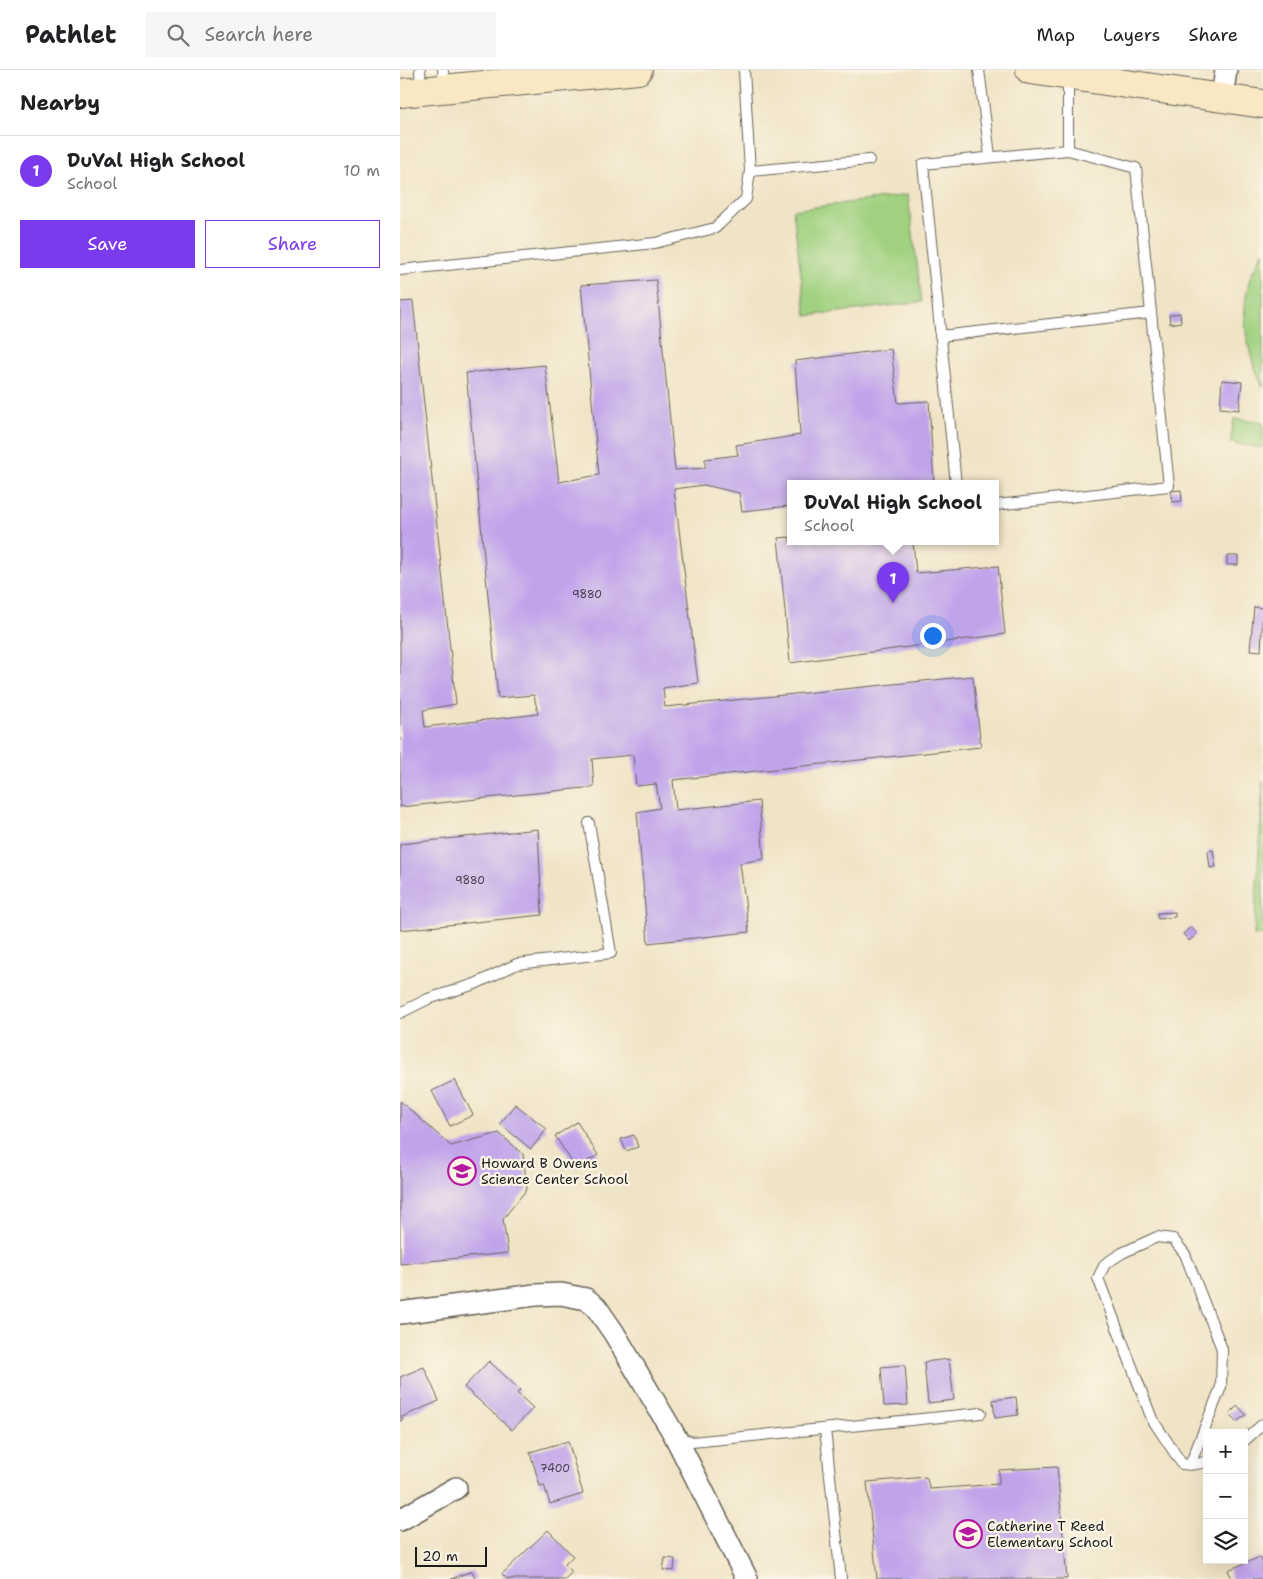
<!DOCTYPE html>
<html lang="en">
<head>
<meta charset="utf-8">
<style>
  body { margin:0; font-family:"Shantell Sans",sans-serif; background:#f6f6f6; color:#202124 }
  .controls { position:absolute; right:15px; bottom:15px; display:grid; overflow:hidden; border-radius:0px; box-shadow:0 5px 20px #0002 }
  .controls button { width:45px; height:45px; display:grid; place-items:center; padding:0; border:0; border-bottom:1px solid #e0e0e0; background:#fff; color:#202124; font:25px sans-serif }
  .scale { position:absolute; left:15px; bottom:12px; width:72px; box-sizing:border-box; padding-left:5px; border:2px solid #1c1c1c; border-top:0; font-size:14px; line-height:18px; white-space:nowrap; color:#1c1c1c; -webkit-text-stroke:4px #fcf5e5; paint-order:stroke }
  .you { position:absolute; left:532px; top:565px; width:18px; height:18px; margin:-12px; border:4px solid #fff; border-radius:50%; background:#1a73e8; box-shadow:0 0 0 8px #1a73e833 }
  .badge { display:grid; place-items:center; width:32px; height:32px; border-radius:50%; background:#7c3aed; color:#fff; font-size:16px; font-weight:700 }
  .pin { position:absolute; translate:-50% -41px; filter:drop-shadow(0 1px 2px #0008) }
  .pin::after { content:''; position:absolute; top:26px; width:18px; height:15px; background:inherit; clip-path:polygon(0 0,100% 0,50% 100%) }
  .popup { position:absolute; left:387px; top:410px; width:212px; height:65px; box-sizing:border-box; display:grid; place-content:center; border-radius:0px; background:#fff; filter:drop-shadow(0 1px 4px #0005); font-size:16px; white-space:nowrap; color:#757577 }
  .popup b { font-size:19px; color:#202124 }
  .popup::after { content:''; position:absolute; left:50%; top:100%; margin-left:-10px; border:10px solid transparent; border-top-color:#fff }
  .list { margin:0; padding:0; list-style:none }
  h2 { display:flex; justify-content:space-between; align-items:center; height:65px; margin:0; padding:0 20px; font-size:21px }
  h2 small { font-size:16px; font-weight:400; color:#757577 }
  .list li { display:grid; grid-template-columns:32px 1fr auto; gap:15px; align-items:center; box-sizing:border-box; height:70px; padding:0 20px; border-top:1px solid #e0e0e0 }
  .list b { display:block; font-size:19px; white-space:nowrap }
  .list p { margin:0; font-size:16px; white-space:nowrap; color:#757577 }
  .list em { font-size:16px; font-style:normal; color:#757577 }
  .actions { display:flex; gap:10px; padding:15px 20px }
  .actions a { flex:1; padding:11px 0; border:1px solid #7c3aed; border-radius:0px; text-align:center; font-size:18px; color:#7c3aed }
  .actions .main { background:#7c3aed; color:#fff }
  .icon { flex:none; width:28px; height:28px; fill:none; stroke:currentColor; stroke-width:2; stroke-linecap:round; stroke-linejoin:round }
  .map { position:relative; flex:none; width:863px; height:1509px; overflow:hidden }
  header { display:flex; align-items:center; gap:30px; box-sizing:border-box; height:70px; padding:0 25px; background:#fff; border-bottom:1px solid #e0e0e0 }
  header strong { font-size:24px }
  nav { display:flex; gap:28px; margin-inline-start:auto; font-size:18px }
  .search { width:350px; height:45px; background:#f6f6f6; display:flex; align-items:center; gap:12px; box-sizing:border-box; padding:0 18px; border-radius:0px; color:#757577; font-size:19px }
  main { display:flex }
  aside { flex:1; background:#fff }
  .map>svg:first-child { display:block }
  .green { fill:#a0d181; stroke:#5e764e }
  .building { fill:#c0a4ea }
  .lines { fill:none; stroke-linecap:round; stroke-linejoin:round }
  .service-casing { stroke:#666258; stroke-width:12 }
  .minor-casing { stroke:#666258; stroke-width:24 }
  .secondary-casing { stroke:#666258; stroke-width:30 }
  .service { stroke:#fff; stroke-width:10 }
  .minor { stroke:#fff; stroke-width:21 }
  .secondary { stroke:#f8e8c3; stroke-width:28 }
  .labels { text-anchor:middle; stroke-width:4.5; stroke-linejoin:round; paint-order:stroke }
  .number-label { font-size:11px; fill:#453e50 }
  .poi-label { font-size:14px; fill:#1c1c1c; stroke:#fcf5e5; text-anchor:start }
</style>
</head>
<body>
<header>
<strong>Pathlet</strong>
<div class="search"><svg class="icon" aria-label="search" viewBox="0 0 24 24"><circle cx="10" cy="10" r="6"/><path d="M15 15l6 6"/></svg>Search here</div>
<nav><a>Map</a><a>Layers</a><a>Share</a></nav>
</header>
<main>
<aside>
<h2>Nearby<small></small></h2>
<ul class="list">
<li><span class="badge">1</span><div><b>DuVal High School</b><p>School</p></div><em>10 m</em></li>
</ul>
<div class="actions"><a class="main">Save</a><a>Share</a></div>
</aside>
<div class="map">
<svg width="863" height="1509" viewBox="0 0 863 1509">
  <rect width="100%" height="100%" fill="#fcf5e5"/>
  <filter id="ink" filterUnits="userSpaceOnUse"><feTurbulence type="fractalNoise" baseFrequency=".02" numOctaves="2"/><feDisplacementMap in="SourceGraphic" scale="10" xChannelSelector="R" yChannelSelector="G"/><feConvolveMatrix kernelMatrix="1 2 1 2 8 2 1 2 1" color-interpolation-filters="sRGB"/></filter>
  <filter id="wash" filterUnits="userSpaceOnUse"><feTurbulence type="fractalNoise" baseFrequency=".0096" numOctaves="4" result="noise"/><feDisplacementMap in="SourceGraphic" scale="20" xChannelSelector="R" yChannelSelector="G"/><feGaussianBlur stdDeviation="1.12" result="paint"/><feColorMatrix in="noise" values="0 0 0 0 0 0 0 0 0 0 0 0 0 0 0 0 0 1.4 0 .05"/><feComposite in="paint" operator="in"/></filter>
  <g filter="url(#wash)">
    <rect width="100%" height="100%" fill="#f0e4c6"/>
    <path class="green" d="M508 125 522 232 406 246 393 140Z
      M863 181V317C848 286 840 250 848 216 850 204 858 192 863 181Z
      M834 349 863 352V378L830 373Z
      M863 710V865L854 866Z"/>
    <g id="blocks">
      <path class="building" d="M256 210 275 400 305 398V389L338 385 336 375 400 365 395 291 491 279 498 333 529 331 534 414H390V436L342 441 339 423 304 415 274 419 298 613 263 618 265 637 573 606 581 677 273 710 276 740 359 731 364 789 340 793 349 862 248 873 237 742 260 738 256 714 236 716 233 685 192 689 194 717 0 737V232L13 231 56 634 23 640 25 657 138 644 134 625 98 628 66 303 145 295 159 412 199 405 181 215Z
        M780 243 781 252 770 254 769 245Z
        M822 310 842 312 839 340 820 338Z
        M781 420 782 431 772 432 771 421Z
        M390 467V472H513L516 503 598 496 605 564 390 593 378 468Z
        M827 486H838V495H827Z
        M854 537 863 538 861 581 850 580Z
        M138 759 142 845 0 860V774Z
        M813 780 816 797 810 798 808 781Z
        M775 842V847L758 849 757 843Z
        M791 857 797 864 789 871 783 864Z
        M55 1010 73 1045 50 1056 32 1021Z
        M0 1031 51 1076 99 1063 123 1084 127 1119 103 1149 108 1183 0 1194Z
        M115 1034 147 1059 131 1079 100 1054Z
        M177 1052 198 1085 176 1098 155 1066Z
        M234 1065 238 1077 226 1081 221 1069Z
        M549 1289 554 1330 528 1333 524 1292Z
        M89 1291 120 1320 117 1323 133 1338 112 1360 64 1317Z
        M505 1295 508 1335 484 1336 481 1297Z
        M24 1297 39 1331 2 1347 3 1350 0 1351V1307Z
        M616 1327 618 1345 595 1348 593 1330Z
        M838 1336 846 1345 836 1352 829 1343Z
        M168 1371 183 1424 150 1434 144 1415 140 1416 130 1382Z
        M657 1397 667 1509H477L467 1412 526 1407 530 1419 599 1414V1400Z
        M148 1460 173 1486 165 1494 172 1502 165 1509H107L102 1504Z
        M860 1487 863 1493V1509H832L828 1500Z
        M265 1488 275 1489 274 1501 263 1500Z
        M72 1501 76 1509H51Z"/>
    </g>
  </g>
  <g filter="url(#ink)">
    <use href="#blocks" fill-opacity="0" stroke="#666258" stroke-width="1"/>
    <g class="lines">
      <defs>
        <path id="service" d="M20 0 21 19
          M43 0 44 18
          M579 0 590 86
          M668 6V80
          M350 101 469 90
          M0 200 255 173 315 158 346 129 350 101 344 0
          M540 266 751 243
          M556 414 523 94 668 80 736 98 769 416 596 435
          M0 943 28 929 75 914 117 894 211 883 189 753
          M425 1359 441 1509
          M278 1367 292 1372 581 1343
          M844 1371 863 1354
          M790 1395 821 1317 822 1279 785 1184 773 1169 757 1167 722 1183 705 1194 698 1208 752 1349 782 1394C792 1395 797 1395 807 1391"/>
        <path id="minor" d="M822 28 826 0
          M0 1243 135 1225 161 1224 186 1229 196 1237 214 1263 275 1366 347 1509
          M0 1450 56 1418"/>
        <path id="secondary" d="M630 0 863 34
          M0 23 238 0"/>
      </defs>
      <use href="#service" class="service-casing"/>
      <use href="#minor" class="minor-casing"/>
      <use href="#secondary" class="secondary-casing"/>
      <use href="#service" class="service"/>
      <use href="#minor" class="minor"/>
      <use href="#secondary" class="secondary"/>
    </g>
  </g>
  <defs>
    <symbol id="school-ring" viewBox="-11 -11 22 22"><circle r="9.5" fill="#fcf5e5" stroke="#b5179e" stroke-width="1.5"/><path d="M0-5L7-2L0 1L-7-2ZM-4 1L0 2.5L4 1V4Q0 6-4 4Z" fill="#b5179e"/></symbol>
  </defs>
  <g fill-rule="evenodd">
    <use href="#school-ring" x="46" y="1085" width="32" height="32"/>
    <use href="#school-ring" x="552" y="1448" width="32" height="32"/>
  </g>
  <g class="labels">
    <g class="number-label">
      <text x="187" y="528">9880</text>
      <text x="70" y="814">9880</text>
      <text x="155" y="1402">7400</text>
    </g>
    <g class="poi-label">
      <text x="81" y="1098">Howard B Owens<tspan x="81" dy="16">Science Center School</tspan></text>
      <text x="587" y="1461">Catherine T Reed<tspan x="587" dy="16">Elementary School</tspan></text>
    </g>
  </g>
</svg>
<div class="controls">
<button>+</button>
<button>−</button>
<button><svg class="icon" aria-label="layers" viewBox="0 0 24 24"><path d="M12 4l9 5-9 5-9-5zM3 14l9 5 9-5"/></svg></button>
</div>
<div class="scale">20 m</div>
<div class="you"></div>
<div class="pin badge" style="left:493px;top:533px">1</div>
<div class="popup"><b>DuVal High School</b>School</div>
</div>
</main>
</body>
</html>
